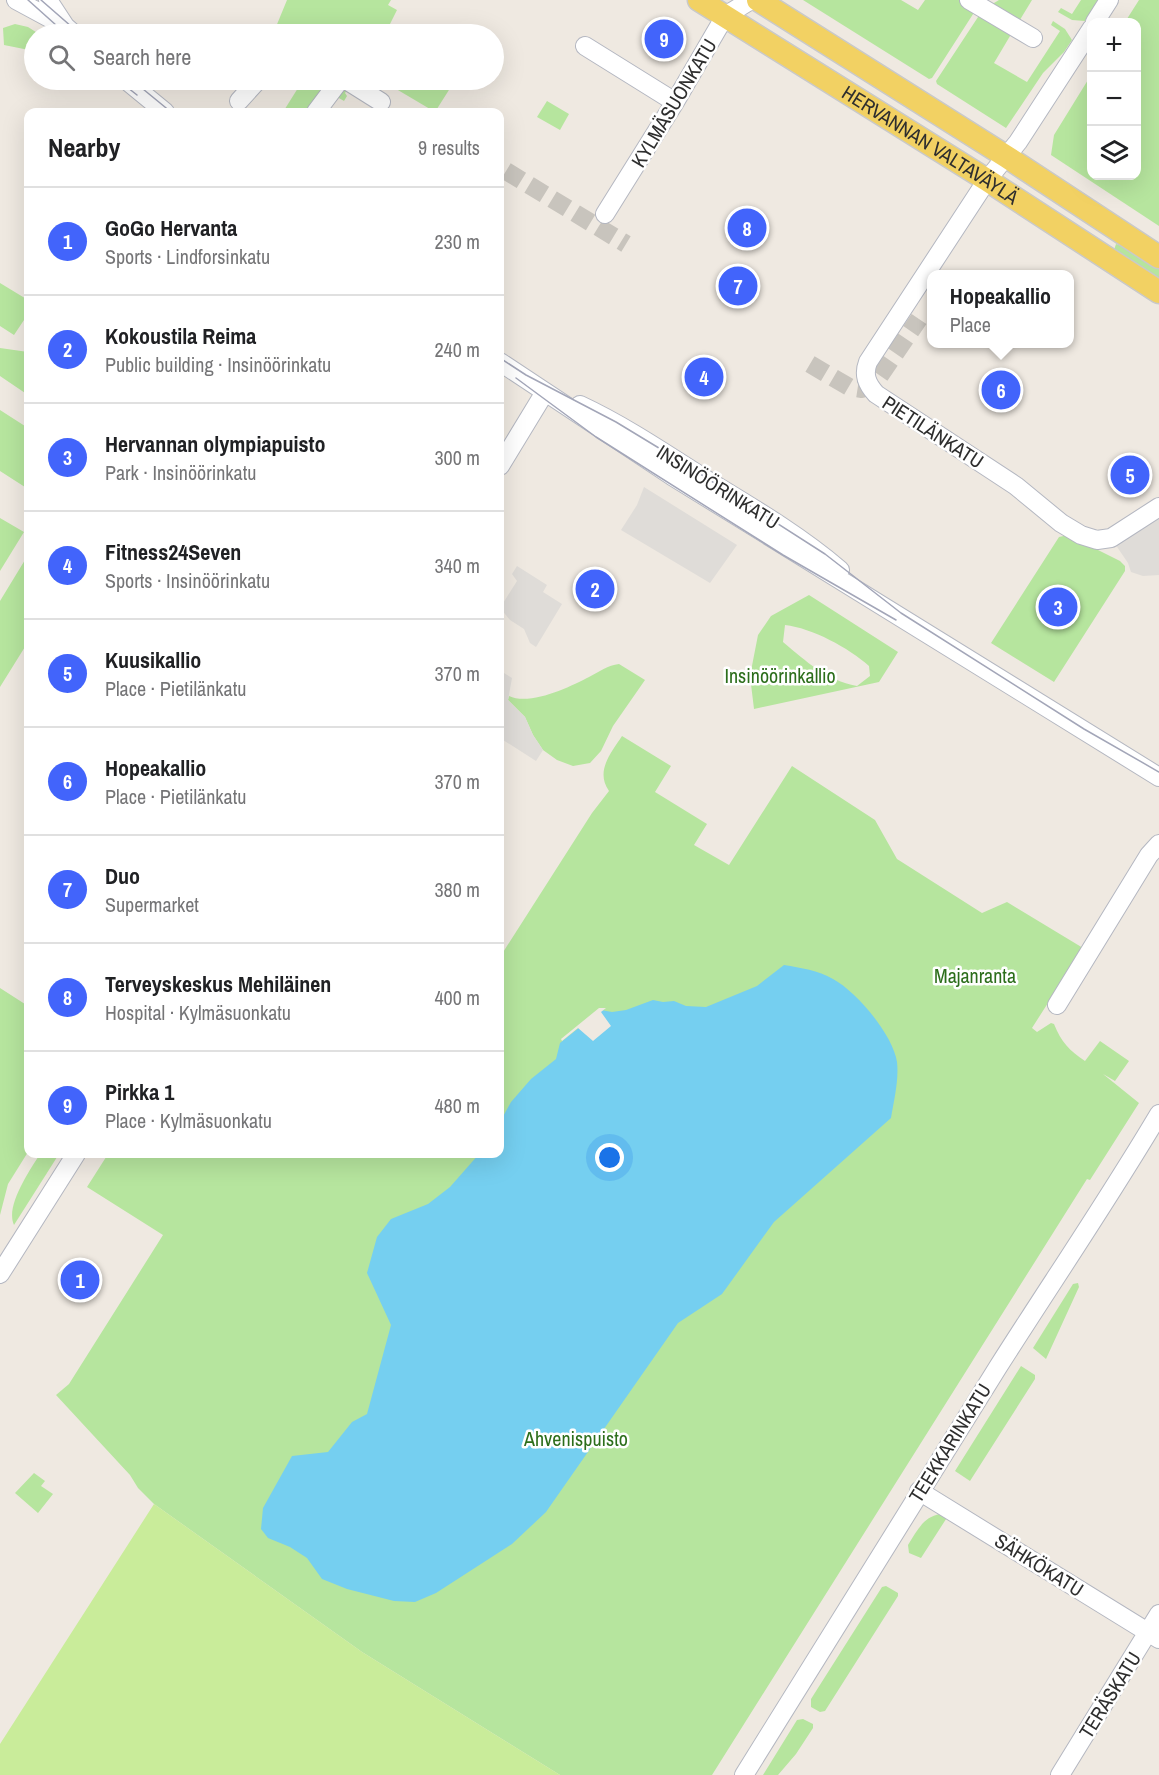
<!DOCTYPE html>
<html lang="en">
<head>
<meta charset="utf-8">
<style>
  body { margin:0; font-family:"Archivo Narrow",sans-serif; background:#f6f6f6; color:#202124 }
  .controls { position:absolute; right:18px; top:18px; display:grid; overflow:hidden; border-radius:12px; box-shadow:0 6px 24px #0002 }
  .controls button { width:54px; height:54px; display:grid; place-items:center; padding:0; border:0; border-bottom:2px solid #e0e0e0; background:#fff; color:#202124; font:30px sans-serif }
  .you { position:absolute; left:610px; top:1158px; width:21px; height:21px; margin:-15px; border:4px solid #fff; border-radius:50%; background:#1a73e8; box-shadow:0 0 0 9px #1a73e833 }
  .badge { display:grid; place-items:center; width:39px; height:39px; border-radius:50%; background:#4264fb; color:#fff; font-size:20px; font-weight:700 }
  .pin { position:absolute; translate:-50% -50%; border:3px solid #fff; box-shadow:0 2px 6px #0006 }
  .popup { position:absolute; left:927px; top:270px; width:147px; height:78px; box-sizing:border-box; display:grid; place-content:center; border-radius:12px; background:#fff; filter:drop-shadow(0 2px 4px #0005); font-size:20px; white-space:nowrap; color:#757577 }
  .popup b { font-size:22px; color:#202124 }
  .popup::after { content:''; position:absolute; left:50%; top:100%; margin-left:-12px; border:12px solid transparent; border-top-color:#fff }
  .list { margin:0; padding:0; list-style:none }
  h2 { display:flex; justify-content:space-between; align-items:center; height:78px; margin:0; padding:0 24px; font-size:26px }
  h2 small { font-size:20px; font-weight:400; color:#757577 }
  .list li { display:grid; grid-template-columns:39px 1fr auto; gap:18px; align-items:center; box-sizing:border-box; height:108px; padding:0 24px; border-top:2px solid #e0e0e0 }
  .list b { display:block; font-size:22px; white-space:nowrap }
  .list p { margin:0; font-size:20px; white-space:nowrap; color:#757577 }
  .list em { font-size:20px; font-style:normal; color:#757577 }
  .icon { flex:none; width:33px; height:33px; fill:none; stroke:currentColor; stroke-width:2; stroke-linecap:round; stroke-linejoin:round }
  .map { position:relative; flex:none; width:1159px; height:1775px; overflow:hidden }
  .search { position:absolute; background:#fff; box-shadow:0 6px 24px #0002; left:24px; top:24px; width:480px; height:66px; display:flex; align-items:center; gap:15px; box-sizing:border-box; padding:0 21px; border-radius:33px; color:#757577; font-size:22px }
  .panel { position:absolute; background:#fff; box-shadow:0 6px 24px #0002; left:24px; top:108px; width:480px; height:1050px; border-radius:12px }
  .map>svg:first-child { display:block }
  .green { fill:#b6e59e; fill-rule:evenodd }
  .pitch { fill:#c9ec9a }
  .plaza { fill:#dfdcd8 }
  .water { fill:#75cff0 }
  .pier { fill:#efe9e1 }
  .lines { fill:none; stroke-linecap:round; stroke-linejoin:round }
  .minor-tunnel { stroke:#c8c4bd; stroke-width:18; stroke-dasharray:18 9; stroke-linecap:butt }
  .minor-casing { stroke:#b4b7c1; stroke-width:20 }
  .major-casing { stroke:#c9c9c9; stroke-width:25 }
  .minor { stroke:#fff; stroke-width:18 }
  .major { stroke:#f2d163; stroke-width:22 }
  .tram { stroke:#a3a6b8; stroke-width:1.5 }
  .labels { text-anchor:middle; stroke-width:5; stroke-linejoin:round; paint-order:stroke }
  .street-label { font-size:20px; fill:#2e2e2e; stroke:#fff }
  .park-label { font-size:20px; fill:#2c6e1b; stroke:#fff }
</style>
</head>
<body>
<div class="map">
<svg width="1159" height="1775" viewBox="0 0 1159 1775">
  <rect width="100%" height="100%" fill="#efe9e1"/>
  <path class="green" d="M287 0H391L388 5 397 10 385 34H273Z
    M803 0H901L918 10 925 0H961L975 11 932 78 929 79Z
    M999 0H1032L1018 23 989 6Z
    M1081 0H1098L1085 21 1072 20 1058 12 1061 8 1072 14Z
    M1139 0H1159V226L1051 155 1054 135 1091 75 1092 176H1136V22H1125Z
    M980 14 1013 31 994 63 1027 82 1060 31 1051 25 1053 21 1065 29 1072 40 1064 52 1043 73 1006 128 937 84 936 81Z
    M15 24 28 27 39 34H34V51L4 45 3 28Z
    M303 80H354L345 93 347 96 344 101 332 94 320 112H283Z
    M381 80H451L454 82 435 112Z
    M547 101 569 114 560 130 537 117Z
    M1116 244 1135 251 1159 265V282L1114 250Z
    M0 283 28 300V314L14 335 0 326Z
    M0 348 28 352V395L0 376Z
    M0 410 28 428V489L0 471Z
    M0 518 24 532 0 571Z
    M1068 535 1120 561 1125 566V571L1054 682 991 643 1059 537Z
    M28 555V642L0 687V601Z
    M809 595 898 652 879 682 754 709 750 676 758 635 771 616ZM785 625C812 628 849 648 869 666L870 676 857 686C826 680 807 662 783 642Z
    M619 664 645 680 613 726 601 751 590 763 573 766 557 760 543 750 533 735 525 717 508 700 509 696C530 706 570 687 589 677 599 672 608 665 619 664Z
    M622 736 671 766 655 792 707 824 694 845 729 865 792 766 875 820 897 859 982 913 1007 902 1083 948 1032 1028 1037 1032 1051 1023 1054 1024C1061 1042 1070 1051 1085 1061L1100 1041 1129 1061 1115 1081 1103 1074 1139 1103 1090 1180 1087 1179 712 1775H560L362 1652 154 1504 138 1488 130 1475 56 1395 69 1384 163 1235 87 1187 108 1154H500V957L592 813 609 791C595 771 611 753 622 736Z
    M0 988 28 1006V1152L8 1184 0 1215Z
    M40 1154H59L14 1225C5 1206 30 1170 40 1154Z
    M1078 1283 1079 1287 1046 1359 1033 1348 1073 1284Z
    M1021 1366 1035 1375V1379L970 1481 955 1471Z
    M34 1473 45 1481 41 1486 53 1494 38 1513 15 1493Z
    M940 1514 948 1516 921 1558 909 1553 908 1545C917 1531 923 1517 940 1514Z
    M886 1586 898 1593V1596L825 1711 820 1712 811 1707V1699L882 1587Z
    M803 1719 813 1724V1728L796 1754 778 1775H763L797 1720Z"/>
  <path class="pitch" d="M154 1504 362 1652 560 1775H0V1744Z"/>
  <path class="plaza" d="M644 487 737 545 710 583 621 530 637 505Z
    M1159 510V575L1143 576 1131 572 1128 563 1111 538Z
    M517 566 547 585 543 592 562 604 536 647 530 643 524 629 510 620 500 608 517 581 512 574Z
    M504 673 512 678 508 700 525 717 533 735 543 750 536 761 500 738V676Z"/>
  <path class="water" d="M784 965C801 968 818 970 833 979 857 992 893 1035 897 1062 899 1080 894 1100 891 1118L774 1222 722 1294 678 1323 546 1512 512 1544 436 1593 415 1602 394 1601 347 1589 322 1579 307 1558 290 1547 268 1538 261 1529 263 1508 292 1456 328 1452 352 1422 367 1414 391 1325 367 1273 377 1237 391 1219 428 1204 450 1187 479 1154H500V1122L511 1102 531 1079 556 1059 560 1043 601 1010 612 1012 626 1010 653 1000 663 1002 674 1001 686 1006 706 1007 757 986Z"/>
  <path class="pier" d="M599 1008H606L601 1012 611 1026 593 1041 578 1028 562 1041 561 1039Z"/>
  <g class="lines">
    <path class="minor-tunnel" d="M506 171 626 244
      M810 364 849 387 862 389 879 377 919 319"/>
    <defs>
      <path id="minor" d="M16 0 66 27 74 34
        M48 0 65 26
        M969 0 1033 38
        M1095 22 1109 0
        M1092 28 1018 142 987 180 868 362C863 375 867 384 876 394L1016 486 1061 523 1081 535 1097 540 1111 538 1159 507
        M585 46 675 102
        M126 80 165 112
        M346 80 381 102
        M239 101 258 80
        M316 112 340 80
        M605 214 675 102 725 16 751 0
        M500 362 672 476 1159 777
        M580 405C625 426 666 454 707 480 753 508 799 535 840 570
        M500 466 545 392
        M1057 1005 1149 855 1159 844
        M0 1274 76 1154
        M919 1491 1159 1639
        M744 1775C828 1638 913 1502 998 1367 1052 1282 1108 1200 1159 1114
        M1060 1775 1159 1614"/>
      <g id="major">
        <path id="s1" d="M699 0 987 180 1159 292"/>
        <path d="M758 0 1007 157 1159 257"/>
      </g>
    </defs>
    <use href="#minor" class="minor-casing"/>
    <use href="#major" class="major-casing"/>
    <use href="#minor" class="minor"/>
    <use href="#major" class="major"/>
    <path class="tram" d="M28 0 66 34
      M41 0 80 34
      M118 80 137 95
      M132 80 171 112
      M500 358 526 375 616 422 677 459 825 554 901 613 1084 729 1159 772
      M516 378 596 437 783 555 896 620"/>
  </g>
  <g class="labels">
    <g class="street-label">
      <text transform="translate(674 103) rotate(-59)" y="7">KYLMÄSUONKATU</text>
      <text dy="7" stroke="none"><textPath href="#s1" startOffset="273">HERVANNAN VALTAVÄYLÄ</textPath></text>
      <text transform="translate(933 432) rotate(33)" y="7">PIETILÄNKATU</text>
      <text transform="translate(718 487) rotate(32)" y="7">INSINÖÖRINKATU</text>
      <text transform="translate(950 1443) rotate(-58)" y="7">TEEKKARINKATU</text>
      <text transform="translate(1039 1565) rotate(32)" y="7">SÄHKÖKATU</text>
      <text transform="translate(1110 1695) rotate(-58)" y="7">TERÄSKATU</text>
    </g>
    <g class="park-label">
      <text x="780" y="683">Insinöörinkallio</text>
      <text x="975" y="983">Majanranta</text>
      <text x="576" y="1446">Ahvenispuisto</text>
    </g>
  </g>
</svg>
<div class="controls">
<button>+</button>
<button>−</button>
<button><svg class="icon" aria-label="layers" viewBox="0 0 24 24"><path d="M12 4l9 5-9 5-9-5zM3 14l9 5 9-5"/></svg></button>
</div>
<div class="you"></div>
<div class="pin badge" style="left:80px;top:1280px">1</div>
<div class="pin badge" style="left:595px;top:589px">2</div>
<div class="pin badge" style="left:1058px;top:607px">3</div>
<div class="pin badge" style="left:704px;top:377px">4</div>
<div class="pin badge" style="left:1130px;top:475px">5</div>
<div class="pin badge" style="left:1001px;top:390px">6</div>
<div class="popup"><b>Hopeakallio</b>Place</div>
<div class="pin badge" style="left:738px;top:286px">7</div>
<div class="pin badge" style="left:747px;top:228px">8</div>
<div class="pin badge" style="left:664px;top:39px">9</div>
<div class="search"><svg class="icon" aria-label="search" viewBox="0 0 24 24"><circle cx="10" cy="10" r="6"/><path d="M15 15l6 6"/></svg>Search here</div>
<section class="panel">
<h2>Nearby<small>9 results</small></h2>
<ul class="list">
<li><span class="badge">1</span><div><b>GoGo Hervanta</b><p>Sports · Lindforsinkatu</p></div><em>230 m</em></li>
<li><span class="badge">2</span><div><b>Kokoustila Reima</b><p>Public building · Insinöörinkatu</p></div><em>240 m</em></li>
<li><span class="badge">3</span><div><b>Hervannan olympiapuisto</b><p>Park · Insinöörinkatu</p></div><em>300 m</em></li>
<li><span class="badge">4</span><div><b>Fitness24Seven</b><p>Sports · Insinöörinkatu</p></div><em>340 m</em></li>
<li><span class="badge">5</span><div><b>Kuusikallio</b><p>Place · Pietilänkatu</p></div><em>370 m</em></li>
<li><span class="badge">6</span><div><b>Hopeakallio</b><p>Place · Pietilänkatu</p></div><em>370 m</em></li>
<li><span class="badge">7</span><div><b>Duo</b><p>Supermarket</p></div><em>380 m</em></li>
<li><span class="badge">8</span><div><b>Terveyskeskus Mehiläinen</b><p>Hospital · Kylmäsuonkatu</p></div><em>400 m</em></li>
<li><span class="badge">9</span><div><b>Pirkka 1</b><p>Place · Kylmäsuonkatu</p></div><em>480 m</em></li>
</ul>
</section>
</div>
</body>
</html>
